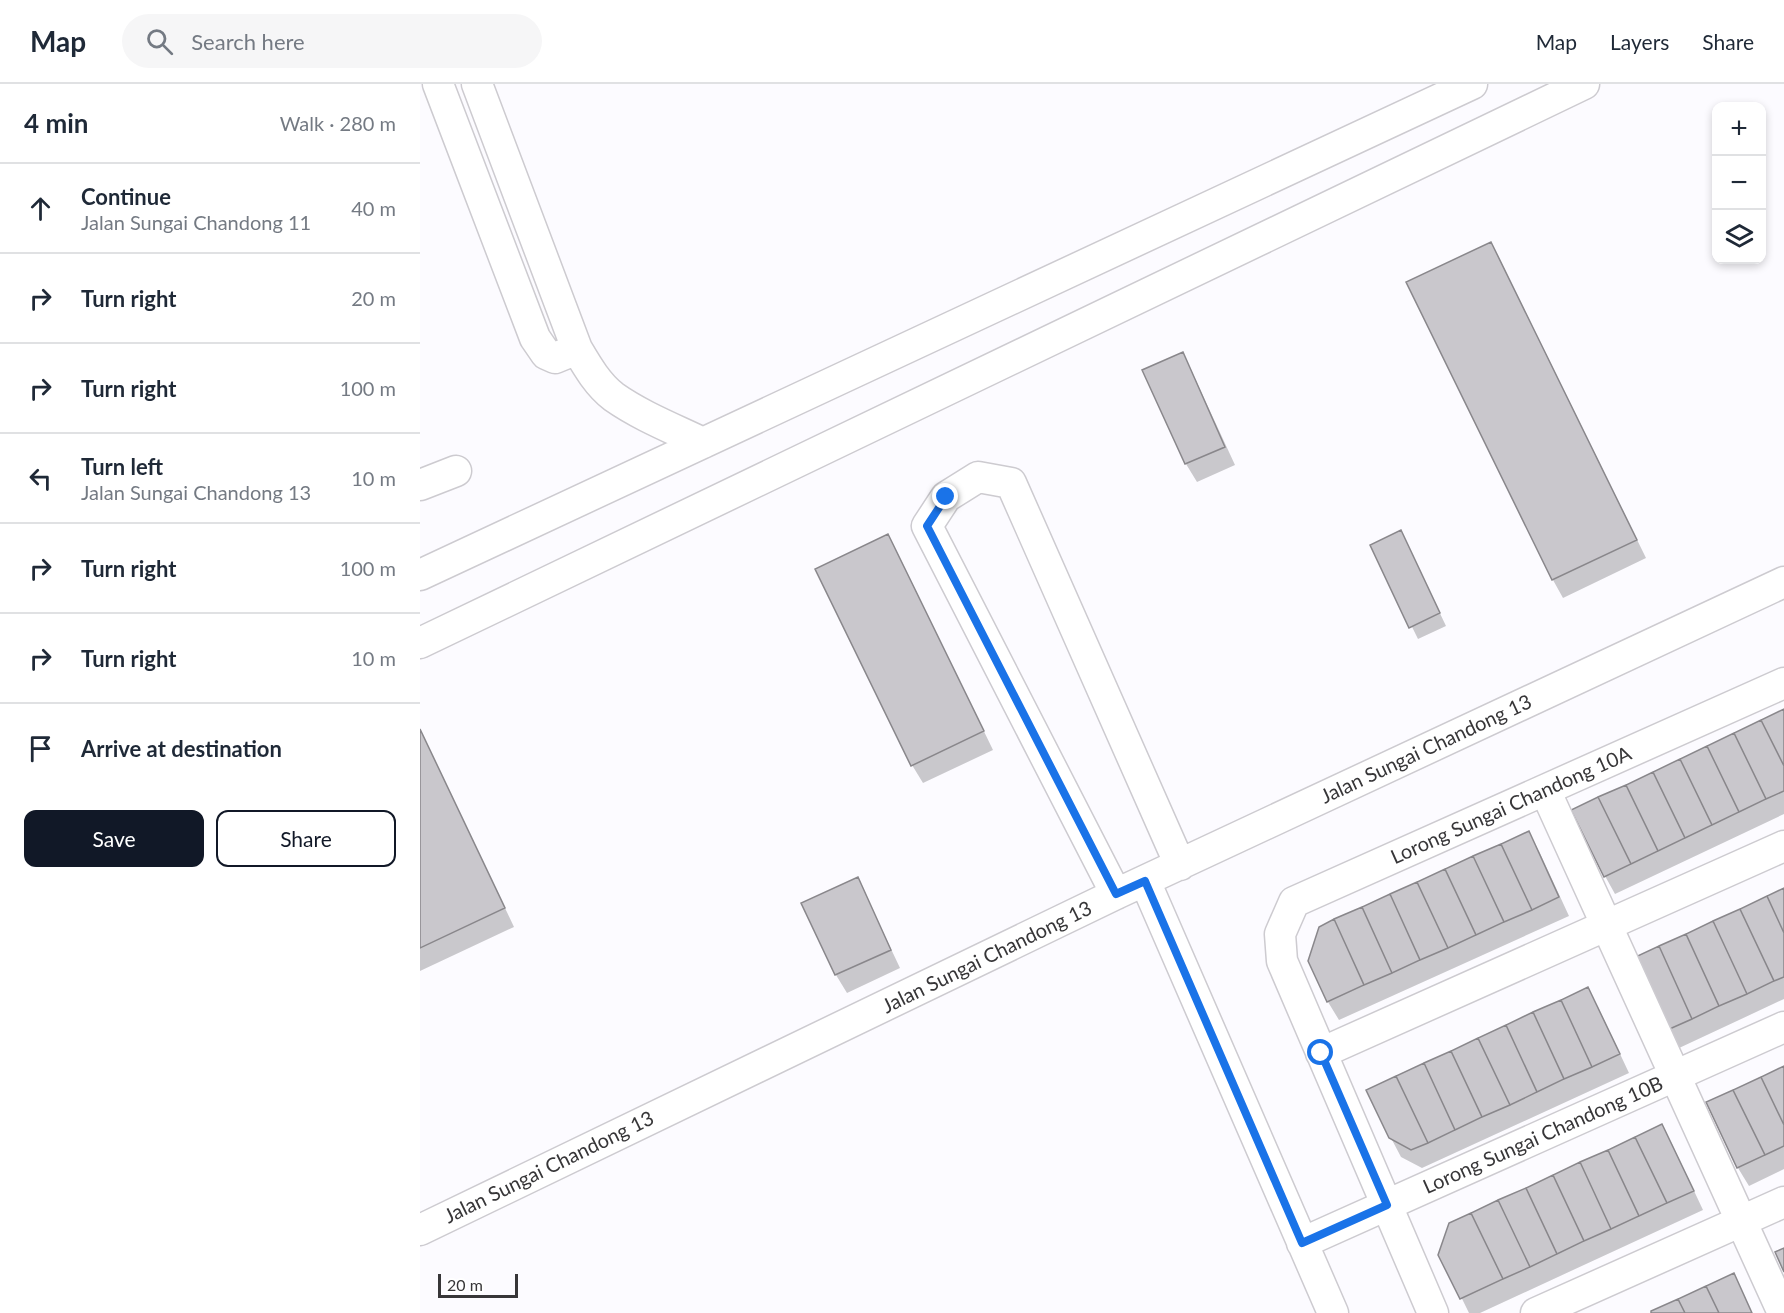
<!DOCTYPE html>
<html lang="en">
<head>
<meta charset="utf-8">
<style>
  body { margin:0; font-family:Lato,sans-serif; background:#f6f6f7; color:#1f2937 }
  .controls { position:absolute; right:18px; top:18px; display:grid; overflow:hidden; border-radius:12px; box-shadow:0 3px 9px #0003 }
  .controls button { width:54px; height:54px; display:grid; place-items:center; padding:0; border:0; border-bottom:2px solid #e0e1e3; background:#fff; color:#1f2937; font:30px sans-serif }
  .scale { position:absolute; left:18px; bottom:15px; width:80px; box-sizing:border-box; padding-left:6px; border:3px solid #373638; border-top:0; font-size:16px; line-height:21px; white-space:nowrap; color:#373638; -webkit-text-stroke:4px #fff; paint-order:stroke }
  .stop { position:absolute; width:18px; height:18px; margin:-14px; border:4px solid #1a73e8; border-radius:50%; background:#fff }
  .stop.end { background:#1a73e8; border-color:#fff; box-shadow:0 2px 6px #0008 }
  .list { margin:0; padding:0; list-style:none }
  h2 { display:flex; justify-content:space-between; align-items:center; height:78px; margin:0; padding:0 24px; font-size:26px }
  h2 small { font-size:20px; font-weight:400; color:#747a83 }
  .list li { display:grid; grid-template-columns:39px 1fr auto; gap:18px; align-items:center; box-sizing:border-box; height:90px; padding:0 24px; border-top:2px solid #e0e1e3 }
  .list b { display:block; font-size:22px; white-space:nowrap }
  .list p { margin:0; font-size:20px; white-space:nowrap; color:#747a83 }
  .list em { font-size:20px; font-style:normal; color:#747a83 }
  .actions { display:flex; gap:12px; padding:18px 24px }
  .actions a { flex:1; padding:14px 0; border:2px solid #111827; border-radius:12px; text-align:center; font-size:21px; color:#111827 }
  .actions .main { background:#111827; color:#fff }
  .icon { flex:none; width:33px; height:33px; fill:none; stroke:currentColor; stroke-width:2; stroke-linecap:round; stroke-linejoin:round }
  .map { position:relative; flex:none; width:1364px; height:1229px; overflow:hidden }
  header { display:flex; align-items:center; gap:36px; box-sizing:border-box; height:84px; padding:0 30px; background:#fff; border-bottom:2px solid #e0e1e3 }
  header strong { font-size:28px }
  nav { display:flex; gap:33px; margin-inline-start:auto; font-size:21px }
  .search { width:420px; height:54px; background:#f6f6f7; display:flex; align-items:center; gap:15px; box-sizing:border-box; padding:0 21px; border-radius:33px; color:#747a83; font-size:22px }
  main { display:flex }
  aside { flex:1; background:#fff }
  .map>svg:first-child { display:block }
  .shadow { fill:#0003 }
  .building { fill:#c9c7cc; stroke:#89878b; stroke-width:1.5 }
  .lines { fill:none; stroke-linecap:round; stroke-linejoin:round }
  .minor-casing { stroke:#cdcbd0; stroke-width:33 }
  .minor { stroke:#fff; stroke-width:30 }
  .route { stroke:#1a73e8; stroke-width:8 }
  .labels { text-anchor:middle; stroke-width:5; stroke-linejoin:round; paint-order:stroke }
  .street-label { font-size:20px; fill:#373638; stroke:#fff }
</style>
</head>
<body>
<header>
<strong>Map</strong>
<div class="search"><svg class="icon" aria-label="search" viewBox="0 0 24 24"><circle cx="10" cy="10" r="6"/><path d="M15 15l6 6"/></svg>Search here</div>
<nav><a>Map</a><a>Layers</a><a>Share</a></nav>
</header>
<main>
<aside>
<h2>4 min<small>Walk · 280 m</small></h2>
<ul class="list">
<li><svg class="icon" aria-label="ahead" viewBox="0 0 24 24"><path d="M12 20V5M6 11l6-6 6 6"/></svg><div><b>Continue</b><p>Jalan Sungai Chandong 11</p></div><em>40 m</em></li>
<li><svg class="icon" aria-label="right" viewBox="0 0 24 24"><path d="M7 20v-9h11M14 6l5 5-5 5"/></svg><div><b>Turn right</b></div><em>20 m</em></li>
<li><svg class="icon" aria-label="right" viewBox="0 0 24 24"><path d="M7 20v-9h11M14 6l5 5-5 5"/></svg><div><b>Turn right</b></div><em>100 m</em></li>
<li><svg class="icon" aria-label="left" viewBox="0 0 24 24"><path d="M17 20v-9H6M10 6l-5 5 5 5"/></svg><div><b>Turn left</b><p>Jalan Sungai Chandong 13</p></div><em>10 m</em></li>
<li><svg class="icon" aria-label="right" viewBox="0 0 24 24"><path d="M7 20v-9h11M14 6l5 5-5 5"/></svg><div><b>Turn right</b></div><em>100 m</em></li>
<li><svg class="icon" aria-label="right" viewBox="0 0 24 24"><path d="M7 20v-9h11M14 6l5 5-5 5"/></svg><div><b>Turn right</b></div><em>10 m</em></li>
<li><svg class="icon" aria-label="arrive" viewBox="0 0 24 24"><path d="M6 21V4h12l-3 4 3 4H6"/></svg><div><b>Arrive at destination</b></div></li>
</ul>
<div class="actions"><a class="main">Save</a><a>Share</a></div>
</aside>
<div class="map">
<svg width="1364" height="1229" viewBox="0 0 1364 1229">
  <rect width="100%" height="100%" fill="#fcfbff"/>
  <path class="shadow" d="M1070 160 1081 178 1226 474 1143 514 1133 496 988 199Z
    M762 270 772 288 815 381 777 398 766 380 724 287Z
    M987 460 1026 542 998 555 952 462Z
    M478 470 573 666 503 699 492 681Z
    M1364 627V730L1195 810 1185 792Z
    M0 645 94 843 0 887Z
    M1108 749 1119 767 1149 832 919 936 908 918 890 877Z
    M437 795 447 814 480 884 427 909 416 891 383 820Z
    M1364 806V915L1257 965 1247 946Z
    M1167 905 1178 923 1209 989 1002 1084 981 1073 971 1054Z
    M1364 984V1085L1329 1102 1318 1084 1288 1019Z
    M1242 1042 1252 1060 1283 1126 1060 1229H1049L1020 1170Z"/>
  <path class="building" d="M1071 158 1217 456 1132 496 986 198Z
    M763 268 805 363 765 380 722 286Z
    M981 446 1020 529 989 544 950 461Z
    M468 450 564 647 491 682 395 485Z
    M1364 625V682L1341 636Z
    M1341 636 1364 682V707L1346 715 1314 649Z
    M0 645 85 824 0 864Z
    M1314 649 1346 715 1319 728 1287 662Z
    M1287 662 1319 728 1292 741 1260 675Z
    M1260 675 1292 741 1265 754 1233 688Z
    M1233 688 1265 754 1238 767 1206 701Z
    M1206 701 1238 767 1211 780 1178 713Z
    M1178 713 1211 780 1184 793 1151 726Z
    M1109 747 1139 813 1112 826 1081 760Z
    M1081 760 1112 826 1084 838 1053 772Z
    M1053 772 1084 838 1056 851 1025 785Z
    M1025 785 1056 851 1028 864 997 798Z
    M438 793 471 866 415 891 381 819Z
    M997 798 1028 864 1000 876 970 810Z
    M1364 804V849L1347 812Z
    M970 810 1000 876 972 889 942 823Z
    M1347 812 1364 849V893L1354 897 1320 825Z
    M942 823 972 889 944 901 914 835Z
    M1320 825 1354 897 1327 910 1293 837Z
    M914 835 944 901 907 918 888 877 899 843Z
    M1293 837 1327 910 1299 922 1266 850Z
    M1266 850 1299 922 1272 935 1239 862Z
    M1239 862 1272 935 1245 947 1211 875Z
    M1168 903 1200 970 1172 983 1141 916Z
    M1141 916 1172 983 1144 995 1113 928Z
    M1113 928 1144 995 1117 1008 1086 941Z
    M1086 941 1117 1008 1090 1021 1058 954Z
    M1058 954 1090 1021 1062 1033 1031 967Z
    M1031 967 1062 1033 1035 1046 1004 979Z
    M1004 979 1035 1046 1008 1059 976 992Z
    M1364 982V1041L1341 993Z
    M976 992 1008 1059 991 1066 969 1054 946 1006Z
    M1341 993 1364 1041V1062L1345 1071 1313 1006Z
    M1313 1006 1345 1071 1317 1084 1286 1018Z
    M1242 1040 1274 1107 1247 1119 1215 1053Z
    M1215 1053 1247 1119 1219 1132 1188 1066Z
    M1188 1066 1219 1132 1191 1145 1160 1078Z
    M1160 1078 1191 1145 1164 1157 1133 1091Z
    M1133 1091 1164 1157 1137 1170 1106 1104Z
    M1106 1104 1137 1170 1110 1183 1078 1116Z
    M1078 1116 1110 1183 1083 1195 1051 1129Z
    M1051 1129 1083 1195 1040 1215 1018 1171 1029 1139Z
    M1364 1164V1188L1355 1168Z
    M1314 1189 1332 1229H1299L1286 1202Z
    M1286 1202 1299 1229H1265L1258 1215Z
    M1258 1215 1265 1229H1231V1227Z"/>
  <g class="lines">
    <defs>
      <path id="minor" d="M18 0 115 254 126 270 135 274 157 265
        M57 0 157 265C167 282 178 301 194 313 221 332 254 345 283 359
        M0 401 36 387
        M0 491 1052 0
        M0 559 1164 0
        M1125 706 1363 1229
        M725 797 913 1229
        M696 810 507 442 526 413 558 393 591 399 760 781
        M901 969 1364 762
        M0 1146 696 810 1364 498
        M882 1159 1364 943
        M1013 1229 862 877 860 850 874 818 1364 599
        M1116 1229 1364 1118"/>
    </defs>
    <use href="#minor" class="minor-casing"/>
    <use href="#minor" class="minor"/>
  </g>
  <g class="lines">
    <path class="route" d="M526 413 507 442 696 810 725 797 882 1159 967 1121 901 969"/>
  </g>
  <g class="labels">
    <g class="street-label">
      <text transform="translate(1006 665) rotate(-25)" y="7">Jalan Sungai Chandong 13</text>
      <text transform="translate(1091 721) rotate(-24)" y="7">Lorong Sungai Chandong 10A</text>
      <text transform="translate(567 873) rotate(-26)" y="7">Jalan Sungai Chandong 13</text>
      <text transform="translate(1123 1051) rotate(-24)" y="7">Lorong Sungai Chandong 10B</text>
      <text transform="translate(129 1083) rotate(-26)" y="7">Jalan Sungai Chandong 13</text>
    </g>
  </g>
</svg>
<div class="controls">
<button>+</button>
<button>−</button>
<button><svg class="icon" aria-label="layers" viewBox="0 0 24 24"><path d="M12 4l9 5-9 5-9-5zM3 14l9 5 9-5"/></svg></button>
</div>
<div class="scale">20 m</div>
<div class="stop" style="left:901px;top:969px"></div>
<div class="stop end" style="left:526px;top:413px"></div>
</div>
</main>
</body>
</html>
